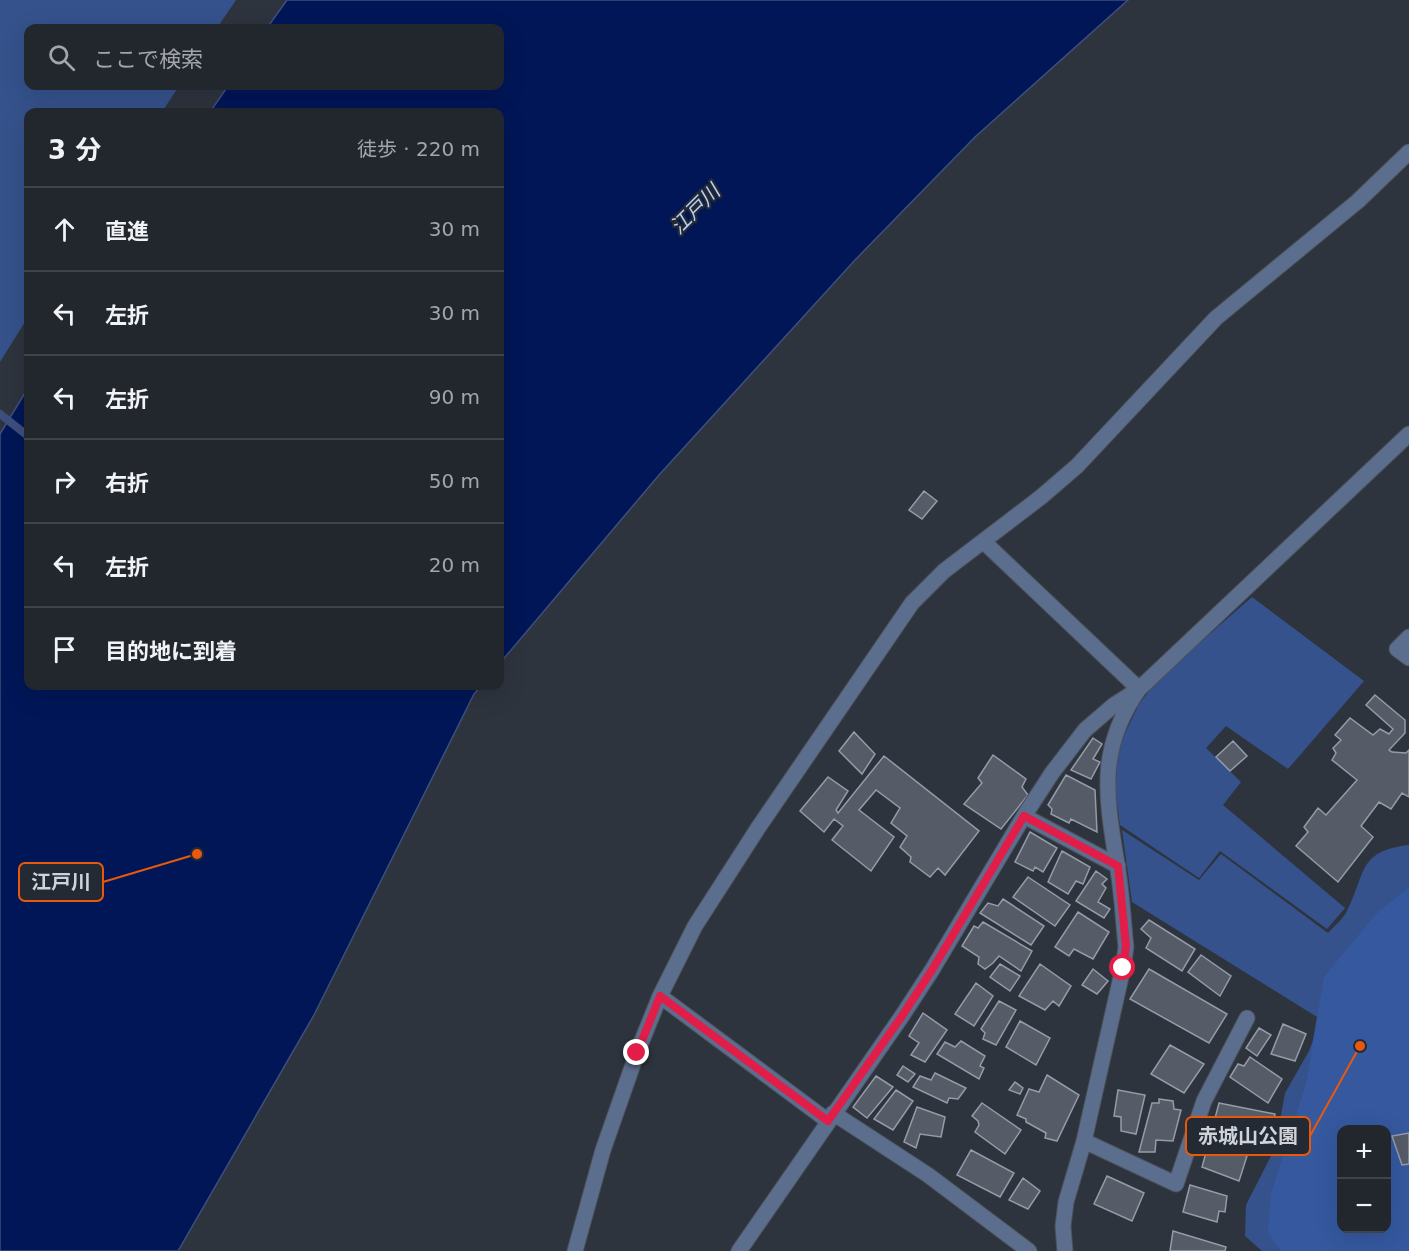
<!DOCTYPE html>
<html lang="ja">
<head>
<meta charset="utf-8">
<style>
  body { margin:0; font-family:"DejaVu Sans","Noto Sans JP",sans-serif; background:#2a2f36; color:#f1f3f6 }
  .controls { position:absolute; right:18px; bottom:18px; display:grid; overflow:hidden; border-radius:12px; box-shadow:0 6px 24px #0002 }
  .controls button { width:54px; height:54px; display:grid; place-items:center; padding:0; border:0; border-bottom:2px solid #3f444a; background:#22272e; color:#f1f3f6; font:30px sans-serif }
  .stop { position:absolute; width:18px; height:18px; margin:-14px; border:4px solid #e11d48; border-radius:50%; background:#fff }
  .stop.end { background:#e11d48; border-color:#fff; box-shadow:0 2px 6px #0008 }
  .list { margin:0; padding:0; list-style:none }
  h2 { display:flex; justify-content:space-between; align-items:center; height:78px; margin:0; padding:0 24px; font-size:26px }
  h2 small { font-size:20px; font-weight:400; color:#a2a5aa }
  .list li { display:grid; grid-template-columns:39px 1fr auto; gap:18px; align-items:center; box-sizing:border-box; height:84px; padding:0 24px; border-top:2px solid #3f444a }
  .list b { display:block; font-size:22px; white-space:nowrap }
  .list em { font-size:20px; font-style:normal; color:#a2a5aa }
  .icon { flex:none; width:33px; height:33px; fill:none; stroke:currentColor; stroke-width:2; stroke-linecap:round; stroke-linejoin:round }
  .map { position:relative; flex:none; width:1409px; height:1251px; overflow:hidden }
  .search { position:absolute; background:#22272e; box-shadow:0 6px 24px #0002; left:24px; top:24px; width:480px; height:66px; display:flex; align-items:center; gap:15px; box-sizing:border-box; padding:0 21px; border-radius:12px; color:#a2a5aa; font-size:22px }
  .panel { position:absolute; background:#22272e; box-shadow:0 6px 24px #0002; left:24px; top:108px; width:480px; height:582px; border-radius:12px }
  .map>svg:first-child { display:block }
  .green { fill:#35528c; fill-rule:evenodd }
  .forest { fill:#35589f; fill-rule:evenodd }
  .water { fill:#001657; stroke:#3e4f7e; stroke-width:1.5 }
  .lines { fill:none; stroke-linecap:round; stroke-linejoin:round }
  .stream { stroke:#3e4f7e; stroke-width:8 }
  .building { fill:#555b67; stroke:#959ca8; stroke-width:1.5 }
  .minor-casing { stroke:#4b515a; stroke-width:17 }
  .minor { stroke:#5c6e8e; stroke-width:15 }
  .route { stroke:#e11d48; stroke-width:8 }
  .labels { text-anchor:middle; stroke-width:4.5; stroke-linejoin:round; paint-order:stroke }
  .water-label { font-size:20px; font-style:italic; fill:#bbd1f9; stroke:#242a34 }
  .leader { fill:none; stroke:#e8590c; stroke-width:2 }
  .callout-dot { fill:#e8590c; stroke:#242a34; stroke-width:2 }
  .callout { fill:#242a34; stroke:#e8590c; stroke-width:2 }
  .callout-label { font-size:20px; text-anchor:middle; font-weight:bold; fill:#cfd3d9 }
</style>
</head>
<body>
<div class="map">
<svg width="1409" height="1251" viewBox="0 0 1409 1251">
  <rect width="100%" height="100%" fill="#2e343e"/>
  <path class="green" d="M0 0H236L217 28H28V86H179L162 112H28V317L0 362Z
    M1252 597 1364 681 1288 769 1226 726 1206 748 1241 782 1223 805 1345 908 1327 929 1220 851 1199 878 1120 825 1115 788 1119 746 1139 704 1158 679Z
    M1122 830 1199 880 1221 854 1328 933C1334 926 1343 919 1347 911 1366 874 1357 851 1409 845V1251H1262L1245 1236 1246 1205 1275 1148 1285 1093 1309 1051 1313 1040 1317 1017 1132 902ZM1342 1130H1386V1228H1342Z"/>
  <path class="forest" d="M1409 887V1251H1281L1268 1232 1271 1194 1306 1084 1324 977 1376 914ZM1342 1130H1386V1228H1342Z"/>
  <path class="water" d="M287 0H1128L975 137 855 260 659 475 500 663V112H210L228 86H500V28H267Z
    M28 388V686H481L474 694 314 1015 178 1251H0V434Z"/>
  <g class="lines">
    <path class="stream" d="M0 414 28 436"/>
  </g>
  <path class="building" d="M924 491 937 501 922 519 909 510Z
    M1375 695 1405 720V733L1389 750 1392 752 1406 753 1409 750V797L1402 793 1391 809 1379 802 1361 826 1373 837 1338 882 1296 846 1308 832 1304 827 1318 808 1326 815 1357 780 1332 760 1336 753 1333 748 1341 740 1335 735 1350 718 1373 735 1380 729 1389 734 1393 729 1366 705Z
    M854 732 875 754 862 774 839 751Z
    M1093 738 1102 744 1093 759 1100 762 1091 779 1071 770Z
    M1233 741 1247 756 1230 771 1216 757Z
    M993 755 1026 779 1022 787 1028 795 1001 829 964 804 982 783 978 778Z
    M884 756 979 831 945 875 938 868 930 877 910 862 911 857 900 847 907 836 891 823 900 808 876 790 859 810 894 837 871 871 832 840 843 826 834 819 824 832 800 811 828 777 848 791 836 810 838 813Z
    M1066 775 1095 790 1097 832 1071 819 1069 823 1051 814 1052 809 1048 805Z
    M1030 832 1057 848 1043 872 1035 867 1033 871 1015 862Z
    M1062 851 1090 867 1083 884 1076 881 1068 894 1048 882Z
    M1096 871 1107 879 1102 884 1106 888 1098 902 1110 909 1104 918 1076 901Z
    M1028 877 1070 905 1055 926 1013 897Z
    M1003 899 1044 926 1031 945 980 913 988 903 998 906Z
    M1078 912 1109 932 1093 959 1074 949 1069 956 1055 947Z
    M1149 920 1195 949 1182 971 1146 948 1151 938 1141 929Z
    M983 922 1032 951 1021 971 999 956 993 963 985 969 978 964 979 957 962 946 974 926 978 928Z
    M1201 955 1231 976 1220 996 1188 972Z
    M1000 964 1020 976 1010 991 990 977Z
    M1040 964 1071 986 1059 1006 1053 1001 1045 1010 1019 996Z
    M1093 969 1108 981 1097 994 1082 985Z
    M1149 969 1227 1014 1209 1043 1130 999Z
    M976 983 993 996 974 1026 955 1014Z
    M999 1001 1016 1010 996 1045 983 1039 985 1033 981 1029Z
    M923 1013 947 1030 925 1062 911 1055 919 1043 909 1036Z
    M1020 1021 1050 1038 1036 1065 1006 1047Z
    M1283 1024 1306 1034 1295 1061 1271 1054Z
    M1259 1028 1271 1035 1257 1056 1246 1048Z
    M961 1041 985 1056 980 1066 984 1068 979 1079 937 1054 945 1042 955 1047Z
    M1170 1045 1204 1064 1184 1093 1151 1074Z
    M1250 1057 1282 1079 1268 1103 1230 1077 1238 1064 1244 1066Z
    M903 1066 915 1074 908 1082 897 1075Z
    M935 1073 966 1088 958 1099 949 1098 947 1103 913 1087 920 1076 931 1080Z
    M1047 1075 1079 1095 1057 1141 1045 1138 1046 1133 1026 1122V1119L1017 1115 1029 1089 1039 1092Z
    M876 1076 893 1087 867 1118 853 1107Z
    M1015 1082 1023 1088 1020 1094 1009 1090Z
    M896 1090 913 1101 893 1130 874 1119Z
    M1118 1090 1145 1095 1136 1134 1121 1131V1117L1114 1116Z
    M1159 1099 1173 1101 1174 1109 1181 1110 1173 1141 1156 1140 1155 1152H1139L1152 1103H1159Z
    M982 1103 1021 1130 1005 1154 975 1132 979 1125 978 1121 972 1116Z
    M1219 1103 1275 1114 1272 1130 1268 1129 1265 1146 1252 1144V1139L1219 1130 1217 1136 1207 1134 1208 1129 1213 1126Z
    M917 1107 945 1117 941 1137 920 1134 916 1148 904 1142Z
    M1409 1133V1164L1402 1165 1392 1136Z
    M1209 1142 1247 1156 1239 1181 1202 1167Z
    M971 1150 1014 1173 1000 1197 957 1175Z
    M1107 1176 1144 1193 1132 1221 1094 1204Z
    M1023 1178 1040 1191 1028 1209 1009 1200Z
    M1190 1185 1227 1196 1225 1212 1219 1211 1217 1222 1183 1212Z
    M1173 1231 1226 1247 1225 1251H1170Z"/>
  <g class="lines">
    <defs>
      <path id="minor" d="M984 542 1139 689C1097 749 1106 796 1117 864 1122 892 1123 919 1126 947L1123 968 1084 1141 1066 1202 1063 1226 1065 1251
        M1409 637 1397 649 1409 658
        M1024 816 1118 866
        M660 996 828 1121
        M833 1113 928 1175 1029 1251
        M1084 1141 1176 1184 1204 1101 1247 1018
        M575 1251 603 1150 637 1053 660 996 695 926 758 828 912 603 944 571 1041 497 1077 466 1216 318 1358 201 1409 152
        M739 1251 902 1016 932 970 1024 816 1052 773 1085 730 1114 705 1139 689 1409 434"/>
    </defs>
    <use href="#minor" class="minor-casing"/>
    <use href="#minor" class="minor"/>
  </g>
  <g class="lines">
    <path class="route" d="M637 1053 660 996 828 1121 902 1016 932 970 1024 816 1118 866 1126 946 1123 968"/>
  </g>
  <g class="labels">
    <g class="water-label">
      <text transform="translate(695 209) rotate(-45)" y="7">江戸川</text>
    </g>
  </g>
  <path class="leader" d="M197 854L103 882M1360 1046L1310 1136"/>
  <g class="callout-dot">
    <circle cx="197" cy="854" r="6"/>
    <circle cx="1360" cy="1046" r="6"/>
  </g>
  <g class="callout">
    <rect x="19" y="863" width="84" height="38" rx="6"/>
    <rect x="1186" y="1117" width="124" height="38" rx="6"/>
  </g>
  <g class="callout-label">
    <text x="61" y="889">江戸川</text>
    <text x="1248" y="1143">赤城山公園</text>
  </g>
</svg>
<div class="controls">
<button>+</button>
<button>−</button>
</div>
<div class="stop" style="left:1123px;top:968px"></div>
<div class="stop end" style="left:637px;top:1053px"></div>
<div class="search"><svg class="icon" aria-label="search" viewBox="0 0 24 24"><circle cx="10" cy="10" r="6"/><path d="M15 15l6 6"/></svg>ここで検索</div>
<section class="panel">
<h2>3 分<small>徒歩 · 220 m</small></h2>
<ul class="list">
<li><svg class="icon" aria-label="ahead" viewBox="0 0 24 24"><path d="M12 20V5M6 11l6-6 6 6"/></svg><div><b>直進</b></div><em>30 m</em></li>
<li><svg class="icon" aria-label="left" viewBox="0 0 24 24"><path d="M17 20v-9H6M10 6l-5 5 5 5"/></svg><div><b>左折</b></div><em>30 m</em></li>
<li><svg class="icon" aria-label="left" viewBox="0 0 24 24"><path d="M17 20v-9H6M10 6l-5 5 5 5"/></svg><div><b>左折</b></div><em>90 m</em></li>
<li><svg class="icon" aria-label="right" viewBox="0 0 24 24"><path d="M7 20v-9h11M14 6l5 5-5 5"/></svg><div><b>右折</b></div><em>50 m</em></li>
<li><svg class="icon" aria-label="left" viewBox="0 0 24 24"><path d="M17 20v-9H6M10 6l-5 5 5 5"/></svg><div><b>左折</b></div><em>20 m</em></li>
<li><svg class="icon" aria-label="arrive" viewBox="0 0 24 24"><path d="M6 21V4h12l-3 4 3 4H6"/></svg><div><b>目的地に到着</b></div></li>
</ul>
</section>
</div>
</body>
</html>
